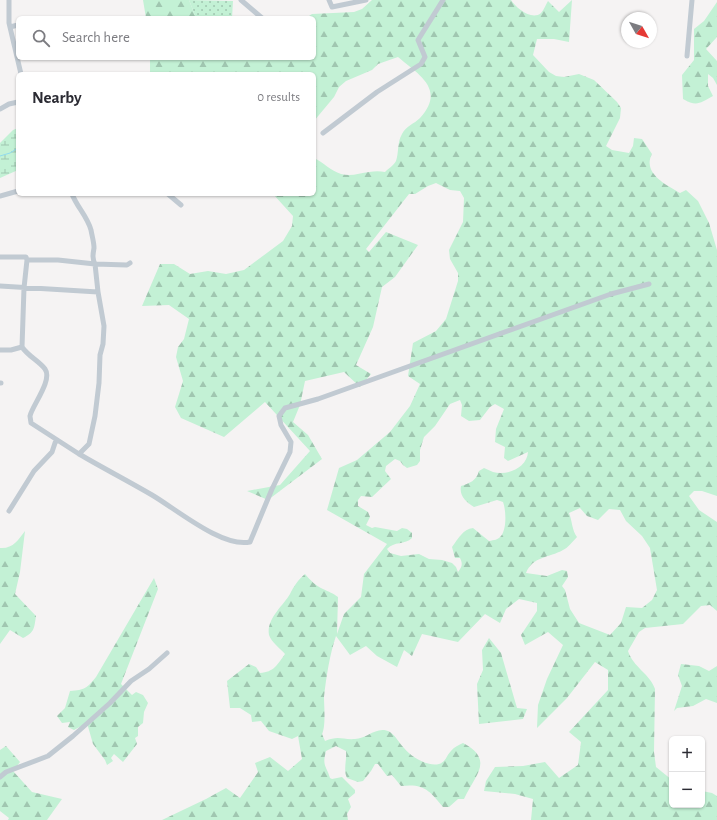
<!DOCTYPE html>
<html lang="en">
<head>
<meta charset="utf-8">
<style>
  body { margin:0; font-family:"Alegreya Sans",sans-serif; background:#f7f7f7; color:#2b2b33 }
  .controls { position:absolute; right:12px; bottom:12px; display:grid; overflow:hidden; border-radius:6px; box-shadow:0 1px 3px #0004 }
  .controls button { width:36px; height:36px; display:grid; place-items:center; padding:0; border:0; border-bottom:1px solid #e1e1e2; background:#fff; color:#2b2b33; font:20px sans-serif }
  .compass { position:absolute; left:621px; top:12px; width:36px; height:36px; border-radius:50%; background:#fff; box-shadow:0 1px 3px #0004; rotate:129deg }
  .list { margin:0; padding:0; list-style:none }
  h2 { display:flex; justify-content:space-between; align-items:center; height:52px; margin:0; padding:0 16px; font-size:17px }
  h2 small { font-size:13px; font-weight:400; color:#7c7c81 }
  .icon { flex:none; width:22px; height:22px; fill:none; stroke:currentColor; stroke-width:2; stroke-linecap:round; stroke-linejoin:round }
  .map { position:relative; flex:none; width:717px; height:820px; overflow:hidden }
  .search { position:absolute; background:#fff; box-shadow:0 1px 3px #0004; left:16px; top:16px; width:300px; height:44px; display:flex; align-items:center; gap:10px; box-sizing:border-box; padding:0 14px; border-radius:6px; color:#7c7c81; font-size:15px }
  .panel { position:absolute; background:#fff; box-shadow:0 1px 3px #0004; left:16px; top:72px; width:300px; height:124px; border-radius:6px }
  .map>svg:first-child { display:block }
  .grass { fill:url(#grass-dots) }
  .forest { fill:url(#forest-firs); fill-rule:evenodd }
  .wetland { fill:url(#wetland-marsh) }
  .lines { fill:none; stroke-linecap:round; stroke-linejoin:round }
  .stream { stroke:#90daee; stroke-width:1 }
  .minor { stroke:#c1cad2; stroke-width:5 }
</style>
</head>
<body>
<div class="map">
<svg width="717" height="820" viewBox="0 0 717 820">
  <defs>
    <pattern id="grass-dots" width="8" height="8" patternUnits="userSpaceOnUse"><rect width="8" height="8" fill="#c3f1d5"/><path d="M2 2h.1M6 6h.1" fill="none" stroke="#a0c6b0" stroke-width="1.8" stroke-linecap="round"/></pattern>
    <pattern id="forest-firs" width="22" height="20" patternUnits="userSpaceOnUse"><rect width="22" height="20" fill="#c3f1d5"/><path d="M5 1l3.5 6h-7zM16 11l3.5 6h-7z" fill="#a0c6b0"/></pattern>
    <pattern id="wetland-marsh" width="20" height="14" patternUnits="userSpaceOnUse"><rect width="20" height="14" fill="#c3f1d5"/><path d="M1 5h8M5 5V1M11 12h8M15 12V8" fill="none" stroke="#a0c6b0"/></pattern>
  </defs>
  <rect width="100%" height="100%" fill="#f5f3f3"/>
  <path class="grass" d="M189 0 233 1 232 18H196Z"/>
  <path class="forest" d="M143 0H189L196 18H146Z
    M372 0H511C516 8 532 21 541 13 544 10 546 4 548 1L559 12 572 0 569 42 554 39H537L533 55 549 72 556 76 564 77 579 74 594 80 617 102 621 108 620 118 606 146 612 150 629 153 633 146 634 138 642 139 652 154C642 173 666 185 680 193L686 190 698 201 709 223 717 250V496L702 491H694L689 496 699 510 717 522V611L710 605 701 606 683 624 645 628 639 632 628 651C633 667 650 674 655 689L654 752 656 767 672 780V805H702V791L712 793 717 796V820H531L533 799 515 794 484 791 486 781 495 767 523 766 545 762 559 778 578 765 581 742 569 732 608 690V670L595 662 567 698 537 728 538 705 547 679 563 645 548 632 525 645 521 635 537 611V603L519 599 506 609 500 623 485 614 458 642 422 634 412 656 404 650 397 667 377 656 366 646 350 655 336 636C330 653 326 678 324 697 324 706 326 726 322 734L325 741C339 735 342 740 355 739 367 739 377 725 390 732 396 736 399 743 404 748 411 757 428 767 439 764 446 762 446 756 451 751 454 747 459 745 463 743 495 760 475 775 464 799H458L449 807H443C430 791 424 783 401 786L392 775 387 776 378 764H375L371 771 363 781 358 782 347 778C343 770 347 760 346 751L336 746 326 751C322 766 326 765 330 778L332 779 342 777 355 790V793L348 799 351 807 347 814 348 820H162L206 799 226 788 240 798 258 772 255 763 270 757 288 771 302 759 298 736 292 739 269 731 261 721 252 722 251 715 240 708H230L227 681 249 664 256 667 260 673C274 672 277 665 285 654 281 649 271 642 269 635 266 619 283 606 290 594 294 586 298 580 305 574 310 580 316 586 323 589 329 592 333 593 338 597L337 634 344 614 361 597 364 574 387 544 327 510 339 468 357 460 390 432 410 406 420 384 408 376 413 343 436 331 446 319 458 281V273L450 259 449 250 463 222 464 198 460 191 450 190 436 183 428 186 415 194H409L366 249 369 252 386 232 418 245 395 277 382 287 373 327 356 365 371 374 360 387 344 372 305 381 300 405 293 422 308 435 322 459 268 500 247 491 280 485 310 451 265 402 224 437 181 418 175 407 183 381 176 357 178 347 184 339 189 319 169 305 142 306 160 264H174L190 274 208 271 226 274 244 270 283 241 292 226 293 216 273 194H314V158C323 162 331 171 341 174 351 177 360 173 369 172 375 171 380 171 385 172 388 169 394 165 396 161 399 153 397 142 402 134 406 126 414 124 420 118 446 89 419 75 398 57L378 64 372 70 346 81 339 87 334 97 314 121V74H150V58H314V18H306L312 14 354 12 362 9ZM460 400 462 405 461 416 469 421 480 420 490 407 495 404 504 409 496 429 495 442 505 447 504 458 508 461 528 452C527 468 507 476 493 472 490 471 487 469 484 468L479 471C476 481 470 483 461 486 459 496 466 502 474 507L497 500 503 502C506 510 507 528 501 536 498 540 494 540 489 541L473 528C463 529 458 539 452 547L455 558H460C463 564 462 567 458 572L456 567 452 563 442 560 429 559 419 554 401 556 390 553 387 549C394 541 405 545 412 538V533L407 529 402 528 397 531 375 527 372 528 366 525 370 517 368 512 358 506V500L361 496 372 497 391 479 385 471 386 466 395 459 400 461 403 465 407 468 417 465 420 461V450L424 437 435 426 450 404ZM580 508 587 516 598 520 609 509 620 510 626 521 642 536 650 548 657 590 652 600 642 608 626 607 621 623 610 635 579 623 570 609 565 590 562 586 568 577 567 571 562 570 547 576 526 573C533 556 549 558 563 550 568 548 573 541 577 537 572 531 572 520 569 513Z
    M717 2V37L706 49 717 61V85L713 78 708 74V86L713 96C700 103 697 107 683 99L682 75 694 60V29L704 21Z
    M25 531 20 572 15 594 36 616C34 628 35 632 23 638L10 630 0 644V548C13 549 18 540 25 531Z
    M154 578 158 589 121 684 132 695 136 692 143 695 148 703 144 712 143 723 138 727V736L135 738 137 744 123 762 114 754 111 758 113 761 107 765 105 760 93 744 87 723 74 730 68 727 70 722 62 723 57 716 65 708 70 691C85 690 87 688 96 677Z
    M489 638 501 653 517 708 527 709 523 719 479 724 477 684 483 670 482 650Z
    M681 664 699 666 709 671 717 666V703L706 699 693 706 677 708 674 711 682 686 678 675Z
    M6 746 20 762 13 771 32 792 62 799 47 820H8L9 818 0 811V750Z"/>
  <path class="wetland" d="M18 128V170L0 178V143L13 130Z"/>
  <g class="lines">
    <path class="stream" d="M0 156 10 153 18 148"/>
    <path class="minor" d="M9 0V23L21 74
      M241 0 262 18
      M329 0 332 7 366 0
      M10 27 18 25
      M687 56 692 0
      M0 109 9 104 18 102
      M323 133 377 92 421 64 425 57 418 40 443 0
      M72 194C77 207 87 216 91 230 92 236 94 242 94 248 93 254 92 258 95 264L127 265 130 263
      M168 194 181 205
      M0 196 18 191
      M0 257H26L27 260
      M0 286 98 292 104 326 103 344 100 355 99 383 95 416 89 444 79 454C103 468 128 481 152 495 176 509 222 548 250 542L272 489 290 452 291 442 281 425 279 416 285 408 318 399 611 294 649 284
      M0 350H11L22 347
      M0 383H1
      M79 454 31 423C31 422 30 417 30 416 32 406 53 380 45 369 39 361 28 356 22 347L24 288 27 260H58L95 264 98 292
      M9 511 34 471 52 452 56 440
      M0 777 6 772 48 756 73 736 110 703 131 681 149 669 167 653"/>
  </g>
</svg>
<div class="controls">
<button>+</button>
<button>−</button>
</div>
<svg class="compass" viewBox="-18 -18 36 36"><path d="M0-13l5 13h-10z" fill="#e53935"/><path d="M0 13l5-13h-10z" fill="#7c7c81"/></svg>
<div class="search"><svg class="icon" aria-label="search" viewBox="0 0 24 24"><circle cx="10" cy="10" r="6"/><path d="M15 15l6 6"/></svg>Search here</div>
<section class="panel">
<h2>Nearby<small>0 results</small></h2>
<ul class="list">
</ul>
</section>
</div>
</body>
</html>
